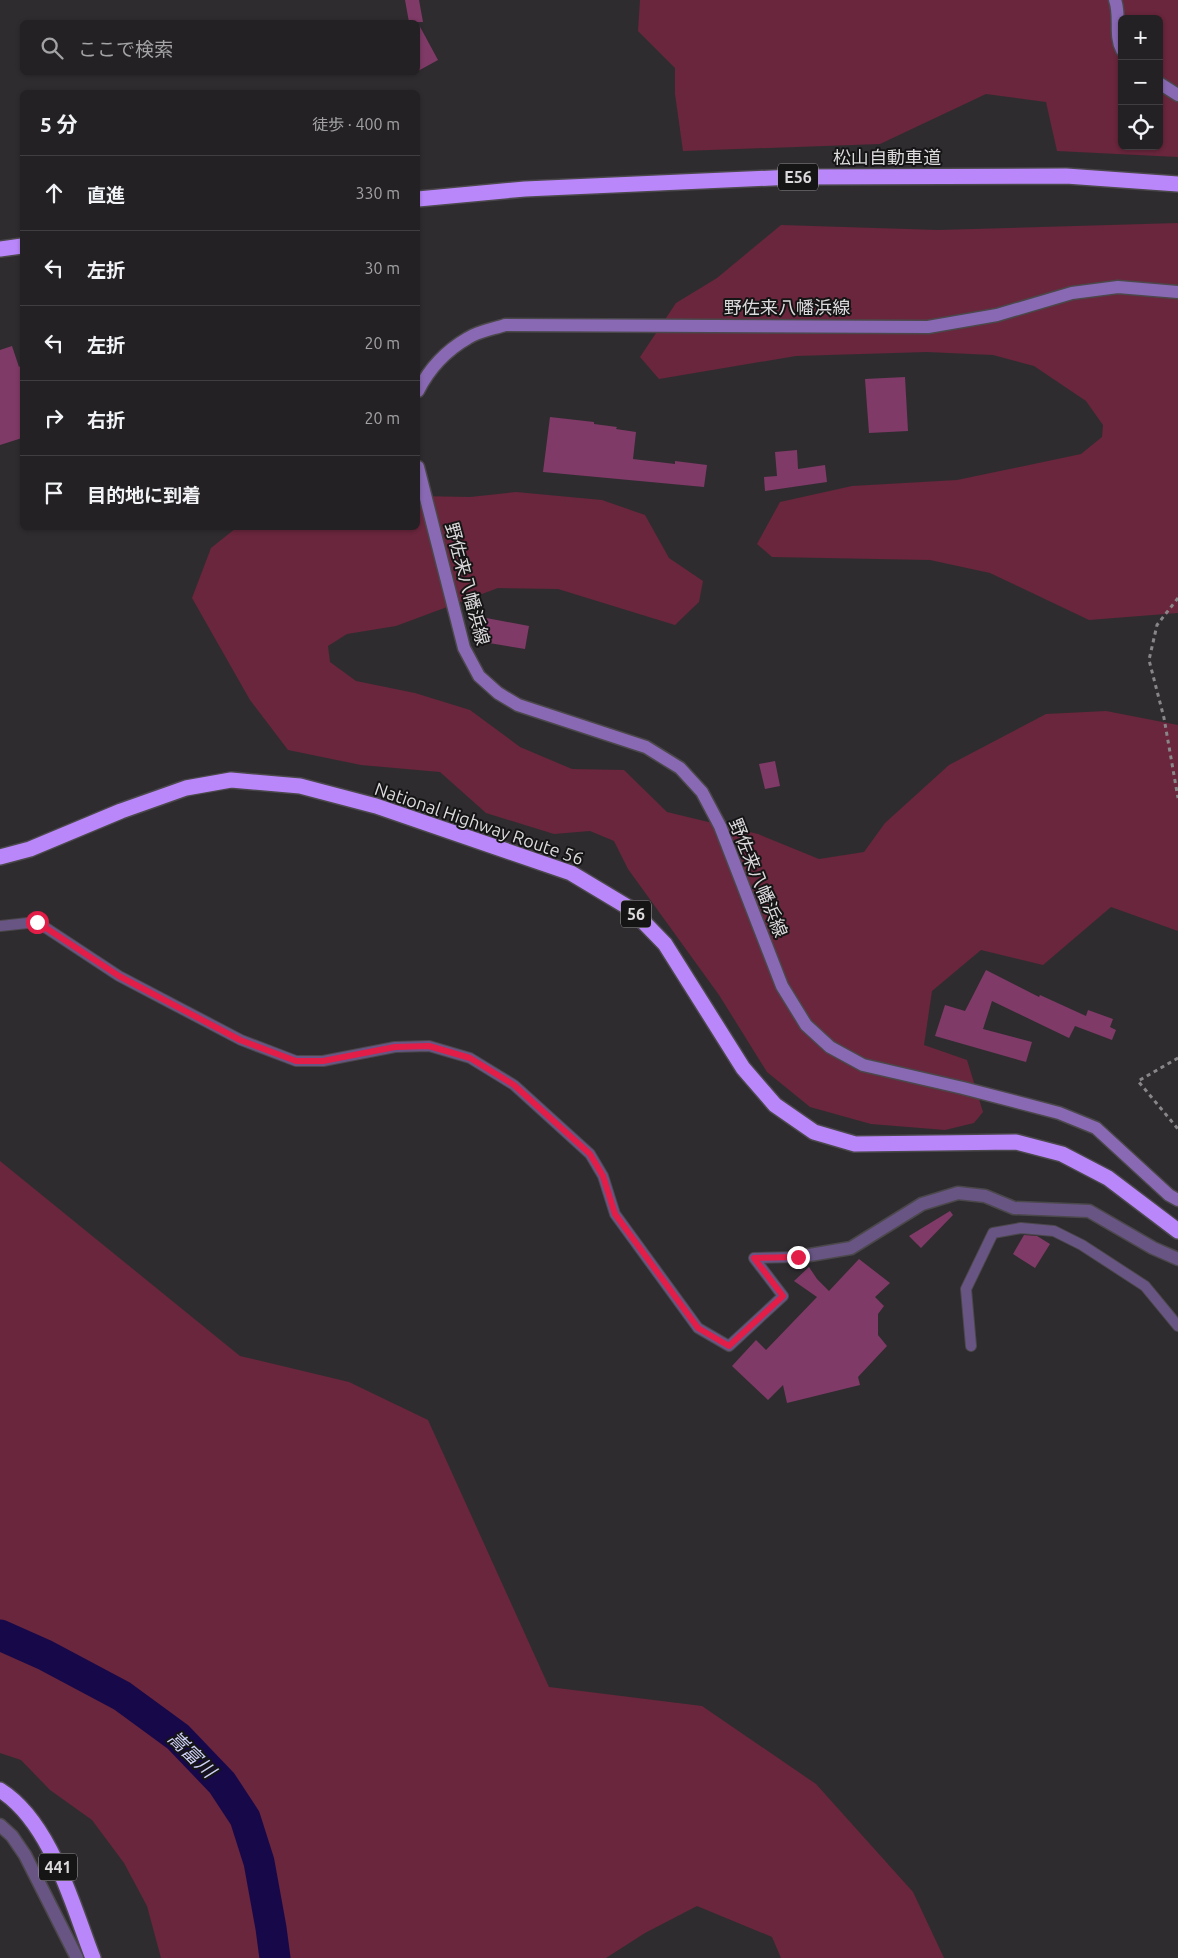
<!DOCTYPE html>
<html lang="ja">
<head>
<meta charset="utf-8">
<style>
  body { margin:0; font-family:Ubuntu,"Noto Sans JP",sans-serif; background:#2f2e30; color:#f1f3f6 }
  .controls { position:absolute; right:15px; top:15px; display:grid; overflow:hidden; border-radius:8px; box-shadow:0 1px 4px #0004 }
  .controls button { width:45px; height:45px; display:grid; place-items:center; padding:0; border:0; border-bottom:1px solid #403e41; background:#232123; color:#f1f3f6; font:25px sans-serif }
  .stop { position:absolute; width:15px; height:15px; margin:-11px; border:4px solid #e11d48; border-radius:50%; background:#fff }
  .stop.end { background:#e11d48; border-color:#fff; box-shadow:0 1px 5px #0008 }
  .list { margin:0; padding:0; list-style:none }
  h2 { display:flex; justify-content:space-between; align-items:center; height:65px; margin:0; padding:0 20px; font-size:21px }
  h2 small { font-size:16px; font-weight:400; color:#a3a3a6 }
  .list li { display:grid; grid-template-columns:32px 1fr auto; gap:15px; align-items:center; box-sizing:border-box; height:75px; padding:0 20px; border-top:1px solid #403e41 }
  .list b { display:block; font-size:19px; white-space:nowrap }
  .list em { font-size:16px; font-style:normal; color:#a3a3a6 }
  .icon { flex:none; width:28px; height:28px; fill:none; stroke:currentColor; stroke-width:2; stroke-linecap:round; stroke-linejoin:round }
  .map { position:relative; flex:none; width:1178px; height:1958px; overflow:hidden }
  .search { position:absolute; background:#232123; box-shadow:0 1px 4px #0004; left:20px; top:20px; width:400px; height:55px; display:flex; align-items:center; gap:12px; box-sizing:border-box; padding:0 18px; border-radius:8px; color:#a3a3a6; font-size:19px }
  .panel { position:absolute; background:#232123; box-shadow:0 1px 4px #0004; left:20px; top:90px; width:400px; height:440px; border-radius:8px }
  .map>svg:first-child { display:block }
  .green { fill:#69263c; fill-rule:evenodd }
  .lines { fill:none; stroke-linecap:round; stroke-linejoin:round }
  .river { stroke:#17084a; stroke-width:31 }
  .building { fill:#7f3a67 }
  .lane-casing { stroke:#4b484b; stroke-width:12 }
  .street-casing { stroke:#4b484b; stroke-width:15 }
  .secondary-casing { stroke:#4b484b; stroke-width:15 }
  .highway-casing { stroke:#4b484b; stroke-width:18 }
  .path { stroke:#898689; stroke-width:3; stroke-dasharray:4 4; stroke-linecap:butt }
  .lane { stroke:#685584; stroke-width:10 }
  .street { stroke:#685584; stroke-width:12 }
  .secondary { stroke:#8a69b4; stroke-width:12 }
  .highway { stroke:#ba87fb; stroke-width:15 }
  .route { stroke:#e11d48; stroke-width:6 }
  .labels { text-anchor:middle; stroke-width:4; stroke-linejoin:round; paint-order:stroke }
  .shield { fill:#161516; stroke:#a19fa1; stroke-width:1 }
  .shield-label { font-size:16px; font-weight:bold; fill:#dcdadc }
  .street-label { font-size:18px; fill:#dcdadc; stroke:#161516 }
  .water-label { font-size:19px; font-style:italic; fill:#ced0f8; stroke:#161516 }
</style>
</head>
<body>
<div class="map">
<svg width="1178" height="1958" viewBox="0 0 1178 1958">
  <rect width="100%" height="100%" fill="#2f2c2f"/>
  <path class="green" d="M640 0H1178V157L1057 151 1046 102 986 94 880 144 683 151 675 94V68L638 31ZM1122 19H1159V146H1122Z
    M1178 223V613L1089 620 990 573 930 560 772 557 757 544 780 502 852 486 957 480 1081 454 1102 437 1103 425 1086 401 1034 366 993 355 927 352 796 356 659 379 640 357 676 303 717 278 781 225 938 230Z
    M516 492 602 500 645 515 669 558 703 581 699 602 675 625 558 589 498 588 396 626 347 634 328 646 330 662 356 681 415 693 470 710 520 747 572 769 624 770 667 812 758 834 819 859 864 852 885 823 949 765 1046 714 1106 711 1178 725V931L1111 907 1043 965 981 950 932 991 924 1045 967 1060 983 1112 974 1123 945 1130 871 1124 810 1107 767 1072 719 995 628 869 614 841 590 831 554 834 486 813 440 772 361 765 288 750 250 700 192 598 211 548 236 528H418V496L470 497Z
    M0 1161 240 1356 349 1382 428 1420 549 1687 702 1706 816 1784 913 1892 944 1958H781L772 1937 697 1906 645 1933 606 1958H161L147 1906 124 1863 92 1820 50 1790 21 1760 0 1753Z"/>
  <g class="lines">
    <path class="river" d="M0 1635 45 1655 122 1696 178 1737 222 1783 245 1818 259 1862 271 1928 275 1958"/>
  </g>
  <path class="building" d="M405 0H419L423 22H409Z
    M418 23 438 60 418 71Z
    M12 346 19 367 22 365V438L0 445V350Z
    M905 377 908 431 869 433 865 379Z
    M550 417 594 422V424L617 427 616 429 636 432 633 459 675 464V461L707 465 704 487 543 472Z
    M797 450 798 469 825 465 827 482 765 491 764 477 777 476 775 452Z
    M481 617 529 626 525 649 477 641Z
    M775 761 780 786 765 789 759 764Z
    M986 970 1039 997 1040 995 1086 1016 1088 1010 1113 1019 1110 1027 1116 1030 1112 1040 1075 1026 1069 1038 992 1001 983 1029 1032 1042 1026 1062 935 1036 945 1005 965 1011Z
    M950 1211 953 1215 921 1248 909 1236Z
    M1024 1235 1037 1236 1050 1244 1035 1268 1013 1254Z
    M859 1259 890 1283 875 1297 884 1306 878 1314V1335L887 1346 858 1377 860 1385 787 1403 783 1385 768 1400 732 1366 756 1340 766 1350 817 1297 794 1281 809 1267 817 1279 829 1291Z"/>
  <g class="lines">
    <defs>
      <path id="lane" d="M0 926 37 922 119 976 241 1040 296 1061H323L395 1047 429 1046 470 1058 514 1085 590 1154 603 1176 615 1214 698 1328 729 1346 783 1296 754 1258 798 1257
        M971 1346 966 1289 993 1233 1021 1228 1054 1231 1082 1245 1145 1286 1178 1326"/>
      <path id="street" d="M798 1257 851 1248 922 1204 958 1193 985 1196 1014 1208 1089 1211 1153 1248 1178 1259
        M0 1825 12 1836 25 1855 77 1958"/>
      <path id="secondary" d="M1115 0C1121 16 1114 35 1122 50
        M1159 83 1178 95
        M418 391C429 369 447 350 468 338 479 331 493 329 505 325L928 327 997 315 1072 293 1118 287 1178 292
        M418 467 464 648 479 676 498 693 518 705 646 747 680 768 702 792 720 826 782 986 806 1025 830 1047 863 1065 963 1088 1059 1113 1096 1128 1169 1195 1178 1200"/>
      <path id="highway" d="M418 199 525 189 793 177 1066 176 1178 184
        M0 249 22 246
        M0 857 30 849 121 811 186 788 231 780 300 786 376 806 571 873 631 909 665 944 743 1068 775 1105 814 1132 855 1144 1016 1142 1062 1154 1108 1178 1178 1231
        M0 1790C51 1822 72 1904 93 1958"/>
    </defs>
    <use href="#lane" class="lane-casing"/>
    <use href="#street" class="street-casing"/>
    <use href="#secondary" class="secondary-casing"/>
    <use href="#highway" class="highway-casing"/>
    <path class="path" d="M1178 598 1157 625 1149 660 1164 718 1178 798
      M1178 1058 1138 1081 1178 1129"/>
    <use href="#lane" class="lane"/>
    <use href="#street" class="street"/>
    <use href="#secondary" class="secondary"/>
    <use href="#highway" class="highway"/>
  </g>
  <g class="lines">
    <path class="route" d="M37 922 119 976 240 1040 296 1061H323L395 1047 429 1046 470 1058 514 1085 590 1154 603 1176 615 1214 698 1328 729 1346 783 1296 754 1258 798 1257"/>
  </g>
  <g class="labels">
    <g class="shield">
      <rect x="778" y="163.5" width="40" height="27" rx="4"/>
      <rect x="621" y="900.5" width="30" height="27" rx="4"/>
      <rect x="39" y="1853.5" width="38" height="27" rx="4"/>
    </g>
    <g class="shield-label">
      <text x="798" y="183">E56</text>
      <text x="636" y="920">56</text>
      <text x="58" y="1873">441</text>
    </g>
    <g class="street-label">
      <text x="887" y="164">松山自動車道</text>
      <text x="787" y="314">野佐来八幡浜線</text>
      <text transform="translate(467 584) rotate(75)" y="6">野佐来八幡浜線</text>
      <text transform="translate(479 824) rotate(19)" y="6">National Highway Route 56</text>
      <text transform="translate(758 878) rotate(68)" y="6">野佐来八幡浜線</text>
    </g>
    <g class="water-label">
      <text transform="translate(192 1754) rotate(44)" y="7">嵩富川</text>
    </g>
  </g>
</svg>
<div class="controls">
<button>+</button>
<button>−</button>
<button><svg class="icon" aria-label="locate" viewBox="0 0 24 24"><circle cx="12" cy="12" r="6"/><path d="M12 2v4M12 18v4M2 12h4M18 12h4"/></svg></button>
</div>
<div class="stop" style="left:37px;top:922px"></div>
<div class="stop end" style="left:798px;top:1257px"></div>
<div class="search"><svg class="icon" aria-label="search" viewBox="0 0 24 24"><circle cx="10" cy="10" r="6"/><path d="M15 15l6 6"/></svg>ここで検索</div>
<section class="panel">
<h2>5 分<small>徒歩 · 400 m</small></h2>
<ul class="list">
<li><svg class="icon" aria-label="ahead" viewBox="0 0 24 24"><path d="M12 20V5M6 11l6-6 6 6"/></svg><div><b>直進</b></div><em>330 m</em></li>
<li><svg class="icon" aria-label="left" viewBox="0 0 24 24"><path d="M17 20v-9H6M10 6l-5 5 5 5"/></svg><div><b>左折</b></div><em>30 m</em></li>
<li><svg class="icon" aria-label="left" viewBox="0 0 24 24"><path d="M17 20v-9H6M10 6l-5 5 5 5"/></svg><div><b>左折</b></div><em>20 m</em></li>
<li><svg class="icon" aria-label="right" viewBox="0 0 24 24"><path d="M7 20v-9h11M14 6l5 5-5 5"/></svg><div><b>右折</b></div><em>20 m</em></li>
<li><svg class="icon" aria-label="arrive" viewBox="0 0 24 24"><path d="M6 21V4h12l-3 4 3 4H6"/></svg><div><b>目的地に到着</b></div></li>
</ul>
</section>
</div>
</body>
</html>
